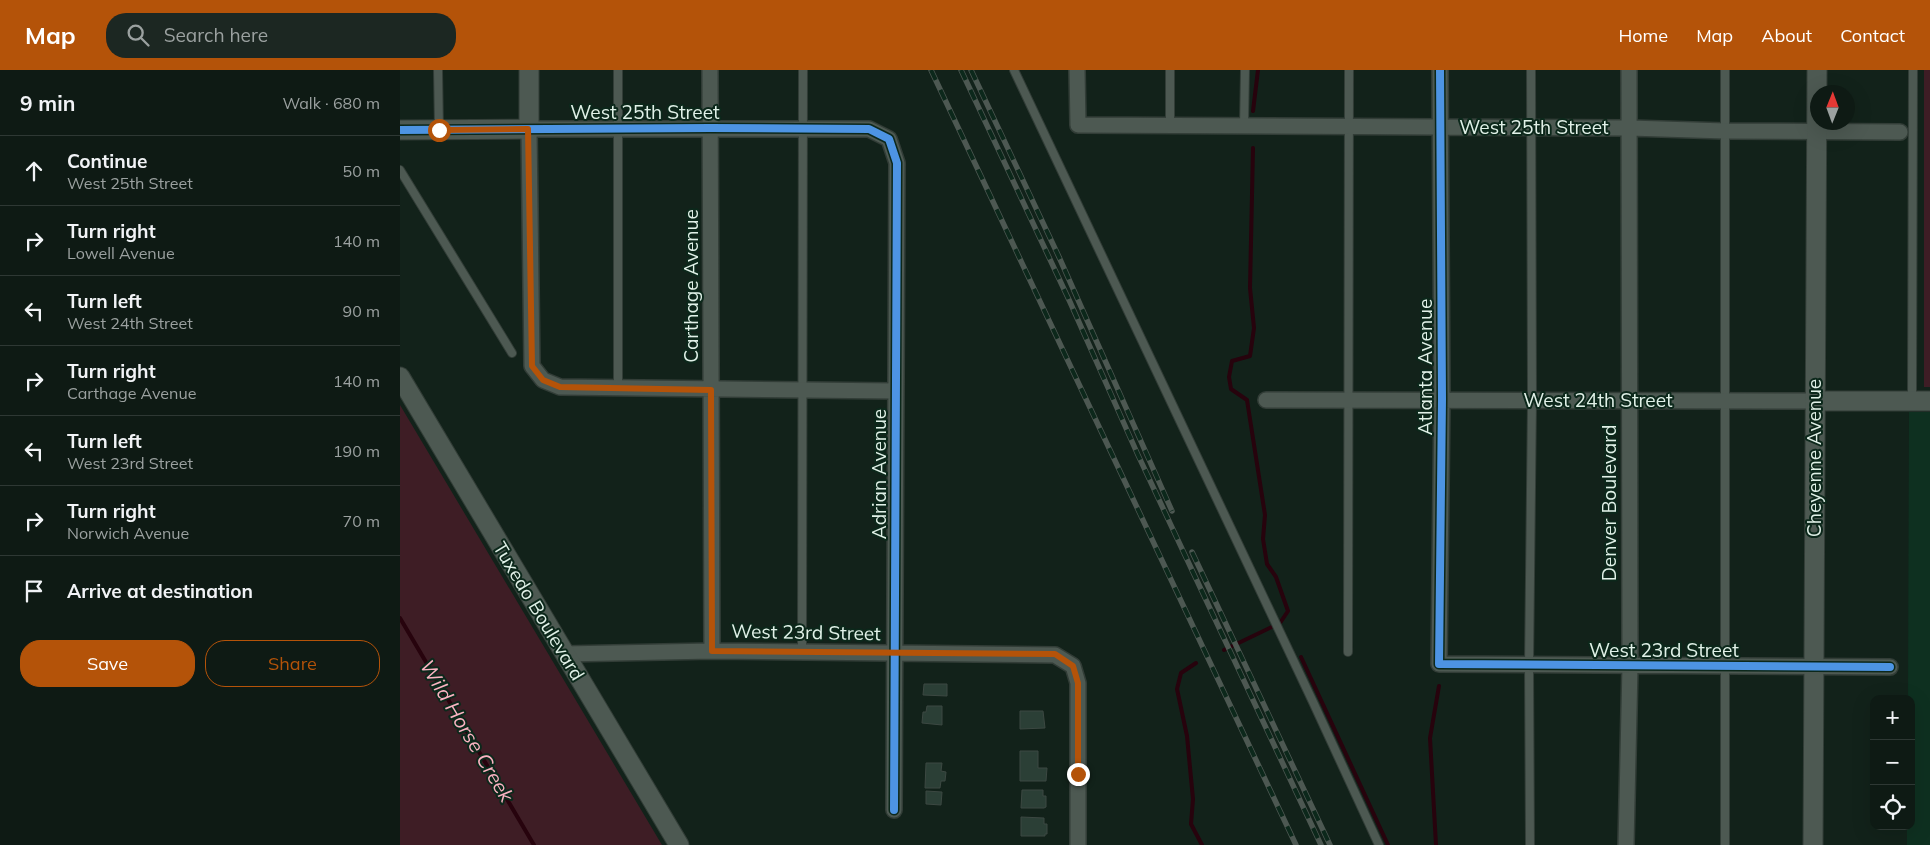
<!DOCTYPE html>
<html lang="en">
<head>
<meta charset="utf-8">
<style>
  body { margin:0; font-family:Mulish,sans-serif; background:#1c2722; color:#f1f3f6 }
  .controls { position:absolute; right:15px; bottom:15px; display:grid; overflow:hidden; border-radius:10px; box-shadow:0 5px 20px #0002 }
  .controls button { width:45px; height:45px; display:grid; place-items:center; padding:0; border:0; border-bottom:1px solid #2e3834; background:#0e1a14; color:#f1f3f6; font:25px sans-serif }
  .compass { position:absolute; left:1410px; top:15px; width:45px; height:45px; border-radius:50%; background:#0e1a14; box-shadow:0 5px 20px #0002; rotate:1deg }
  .stop { position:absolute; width:15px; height:15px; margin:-11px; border:4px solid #b45309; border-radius:50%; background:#fff }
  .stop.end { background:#b45309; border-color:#fff; box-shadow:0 1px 5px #0008 }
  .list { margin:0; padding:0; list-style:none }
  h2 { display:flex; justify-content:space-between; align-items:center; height:65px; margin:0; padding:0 20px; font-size:21px }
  h2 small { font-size:16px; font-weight:400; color:#9ba1a0 }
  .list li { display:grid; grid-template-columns:32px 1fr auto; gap:15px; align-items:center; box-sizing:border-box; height:70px; padding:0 20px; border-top:1px solid #2e3834 }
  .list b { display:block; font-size:19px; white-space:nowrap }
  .list p { margin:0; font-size:16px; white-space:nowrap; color:#9ba1a0 }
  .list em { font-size:16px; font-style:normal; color:#9ba1a0 }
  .actions { display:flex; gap:10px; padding:15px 20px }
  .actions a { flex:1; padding:11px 0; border:1px solid #b45309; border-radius:20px; text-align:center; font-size:18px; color:#b45309 }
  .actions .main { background:#b45309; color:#fff }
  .icon { flex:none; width:28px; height:28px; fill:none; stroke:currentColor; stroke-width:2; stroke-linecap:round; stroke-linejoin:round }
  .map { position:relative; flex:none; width:1530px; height:775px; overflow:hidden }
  header { display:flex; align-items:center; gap:30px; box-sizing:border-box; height:70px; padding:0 25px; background:#b45309; color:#fff }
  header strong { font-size:24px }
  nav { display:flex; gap:28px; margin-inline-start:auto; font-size:18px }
  .search { width:350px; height:45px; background:#1c2722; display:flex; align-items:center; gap:12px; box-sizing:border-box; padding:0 18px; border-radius:20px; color:#9ba1a0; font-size:19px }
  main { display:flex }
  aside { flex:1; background:#0e1a14 }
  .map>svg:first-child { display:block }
  .built { fill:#0e3020 }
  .green { fill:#3e1d25 }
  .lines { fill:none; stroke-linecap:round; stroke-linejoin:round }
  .stream { stroke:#27030d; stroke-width:4 }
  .building { fill:#2b3f36; stroke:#3c4842 }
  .service-casing { stroke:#323d37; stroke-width:10 }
  .minor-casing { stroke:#323d37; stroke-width:18 }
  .tertiary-casing { stroke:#323d37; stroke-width:21 }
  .service { stroke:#4d5952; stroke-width:8 }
  .minor { stroke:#4d5952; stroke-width:15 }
  .tertiary { stroke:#4d5952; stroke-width:19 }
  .rail-casing { stroke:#4d5852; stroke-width:5.5 }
  .rail { stroke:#0c281b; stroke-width:4; stroke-dasharray:11; stroke-linecap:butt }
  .cycleway-casing { stroke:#0c281b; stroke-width:11 }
  .cycleway { stroke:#4d94e3; stroke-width:8 }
  .route { stroke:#b45309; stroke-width:6 }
  .labels { text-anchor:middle; stroke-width:4; stroke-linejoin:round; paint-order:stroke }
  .street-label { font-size:19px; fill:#e1f1e8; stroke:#0c281b }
  .water-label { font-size:20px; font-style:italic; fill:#fbb3c2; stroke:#0c281b }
</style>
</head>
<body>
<header>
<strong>Map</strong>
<div class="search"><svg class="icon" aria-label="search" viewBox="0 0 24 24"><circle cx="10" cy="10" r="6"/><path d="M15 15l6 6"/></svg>Search here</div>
<nav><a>Home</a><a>Map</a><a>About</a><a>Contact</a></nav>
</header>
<main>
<aside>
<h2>9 min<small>Walk · 680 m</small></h2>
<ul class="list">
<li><svg class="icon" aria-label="ahead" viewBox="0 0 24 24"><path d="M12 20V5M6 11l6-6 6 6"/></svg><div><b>Continue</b><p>West 25th Street</p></div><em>50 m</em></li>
<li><svg class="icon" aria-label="right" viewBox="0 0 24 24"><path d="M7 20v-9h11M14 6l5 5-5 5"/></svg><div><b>Turn right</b><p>Lowell Avenue</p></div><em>140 m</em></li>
<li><svg class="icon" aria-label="left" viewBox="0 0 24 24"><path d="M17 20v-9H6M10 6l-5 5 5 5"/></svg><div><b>Turn left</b><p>West 24th Street</p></div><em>90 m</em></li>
<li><svg class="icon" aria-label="right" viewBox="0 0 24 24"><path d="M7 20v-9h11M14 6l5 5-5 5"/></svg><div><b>Turn right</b><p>Carthage Avenue</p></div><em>140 m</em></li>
<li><svg class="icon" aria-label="left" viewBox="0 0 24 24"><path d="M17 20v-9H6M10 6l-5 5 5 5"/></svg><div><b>Turn left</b><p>West 23rd Street</p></div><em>190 m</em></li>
<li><svg class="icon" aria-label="right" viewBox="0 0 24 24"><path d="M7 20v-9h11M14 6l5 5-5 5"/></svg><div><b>Turn right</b><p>Norwich Avenue</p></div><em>70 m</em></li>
<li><svg class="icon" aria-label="arrive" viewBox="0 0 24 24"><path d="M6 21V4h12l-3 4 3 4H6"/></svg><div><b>Arrive at destination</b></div></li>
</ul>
<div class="actions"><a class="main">Save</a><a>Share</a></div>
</aside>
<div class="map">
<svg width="1530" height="775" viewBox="0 0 1530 775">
  <rect width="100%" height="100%" fill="#12221a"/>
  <path class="built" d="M1509 342H1530V775H1507V756H1511V629H1508Z"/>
  <path class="green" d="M1524 0H1530V317H1524Z
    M0 335 262 775H0Z"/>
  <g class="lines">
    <path class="stream" d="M853 41 858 0
      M0 548 134 775
      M824 580 880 553 888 541 876 507 867 494 863 469 865 445 847 330 831 319 829 307 832 291 850 286 854 258 850 218 853 78
      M901 587 988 775
      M796 593 781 603 777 619 787 666 793 729 791 754 802 775
      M1036 775 1030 668 1039 616"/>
  </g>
  <path class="building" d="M524 614H547V626L523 625Z
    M527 636H542V655L522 653 523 642H526Z
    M620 641H643L645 658 620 659Z
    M620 681H638V698H647L646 711H620Z
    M526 693H542L541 701 546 702 545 711H541L540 718H525Z
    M622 720H643V726H646V737L644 738H621Z
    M526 721 542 722 541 735 526 734Z
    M621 747 644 748V754H647V764H645V766H621Z"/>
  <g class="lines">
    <defs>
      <path id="service" d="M38 0 39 60
        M218 0V318
        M614 0 913 632 979 775
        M770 56V0
        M844 57 845 0
        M0 100 112 283
        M1512 331 1513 0
        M402 582 403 0
        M948 582 949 0
        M1130 775 1129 595 1132 330 1131 0
        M1325 775V0"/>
      <path id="minor" d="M310 0 312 581
        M677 0 678 55 1230 58 1325 61 1500 62
        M1040 0 1042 329 1039 594 1490 597
        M866 330 1415 331
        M164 584 312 581 655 585 673 596 678 613V775
        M494 740 497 93 489 69 469 59H129L132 296 143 310 160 317 495 321
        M1226 775 1230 596 1229 0"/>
      <path id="tertiary" d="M0 60 129 59V0
        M0 307 279 775
        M1415 331H1530
        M1413 775 1417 0"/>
    </defs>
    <use href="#service" class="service-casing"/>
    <use href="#minor" class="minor-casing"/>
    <use href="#tertiary" class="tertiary-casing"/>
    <use href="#service" class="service"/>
    <use href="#minor" class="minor"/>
    <use href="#tertiary" class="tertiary"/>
    <defs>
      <path id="rail" d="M531 0 896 775
        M561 0 670 232 738 385 921 775
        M571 0 659 187 772 441
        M792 482 930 775"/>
    </defs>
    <use href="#rail" class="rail-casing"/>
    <use href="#rail" class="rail"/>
    <defs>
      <path id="cycleway" d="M1040 0 1042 329 1039 594 1490 597
        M0 60 310 58 469 59 489 69 497 93 494 740"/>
    </defs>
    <use href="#cycleway" class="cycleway-casing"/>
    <use href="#cycleway" class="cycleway"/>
  </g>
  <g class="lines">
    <path class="route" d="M39 60 128 59 132 296 143 310 160 317 311 320 312 581 655 584 673 596 678 613V704"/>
  </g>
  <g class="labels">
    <g class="street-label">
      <text x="245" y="49">West 25th Street</text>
      <text x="1134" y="64">West 25th Street</text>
      <text transform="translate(291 216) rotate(-90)" y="7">Carthage Avenue</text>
      <text transform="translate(1025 297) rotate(-90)" y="7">Atlanta Avenue</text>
      <text x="1198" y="337">West 24th Street</text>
      <text transform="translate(1414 388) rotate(-90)" y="7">Cheyenne Avenue</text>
      <text transform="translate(479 404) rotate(-90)" y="7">Adrian Avenue</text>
      <text transform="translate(1209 433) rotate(-90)" y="7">Denver Boulevard</text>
      <text transform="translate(139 541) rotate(59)" y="7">Tuxedo Boulevard</text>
      <text transform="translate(406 562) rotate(1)" y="7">West 23rd Street</text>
      <text x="1264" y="587">West 23rd Street</text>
    </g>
    <g class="water-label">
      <text transform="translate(67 661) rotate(59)" y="7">Wild Horse Creek</text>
    </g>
  </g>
</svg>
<div class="controls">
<button>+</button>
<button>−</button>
<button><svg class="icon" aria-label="locate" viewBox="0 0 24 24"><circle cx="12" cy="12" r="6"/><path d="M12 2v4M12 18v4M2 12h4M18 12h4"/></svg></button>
</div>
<svg class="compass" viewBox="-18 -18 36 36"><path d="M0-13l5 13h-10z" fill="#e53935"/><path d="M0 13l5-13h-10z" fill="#9ba1a0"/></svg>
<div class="stop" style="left:39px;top:60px"></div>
<div class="stop end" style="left:678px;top:704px"></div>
</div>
</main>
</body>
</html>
